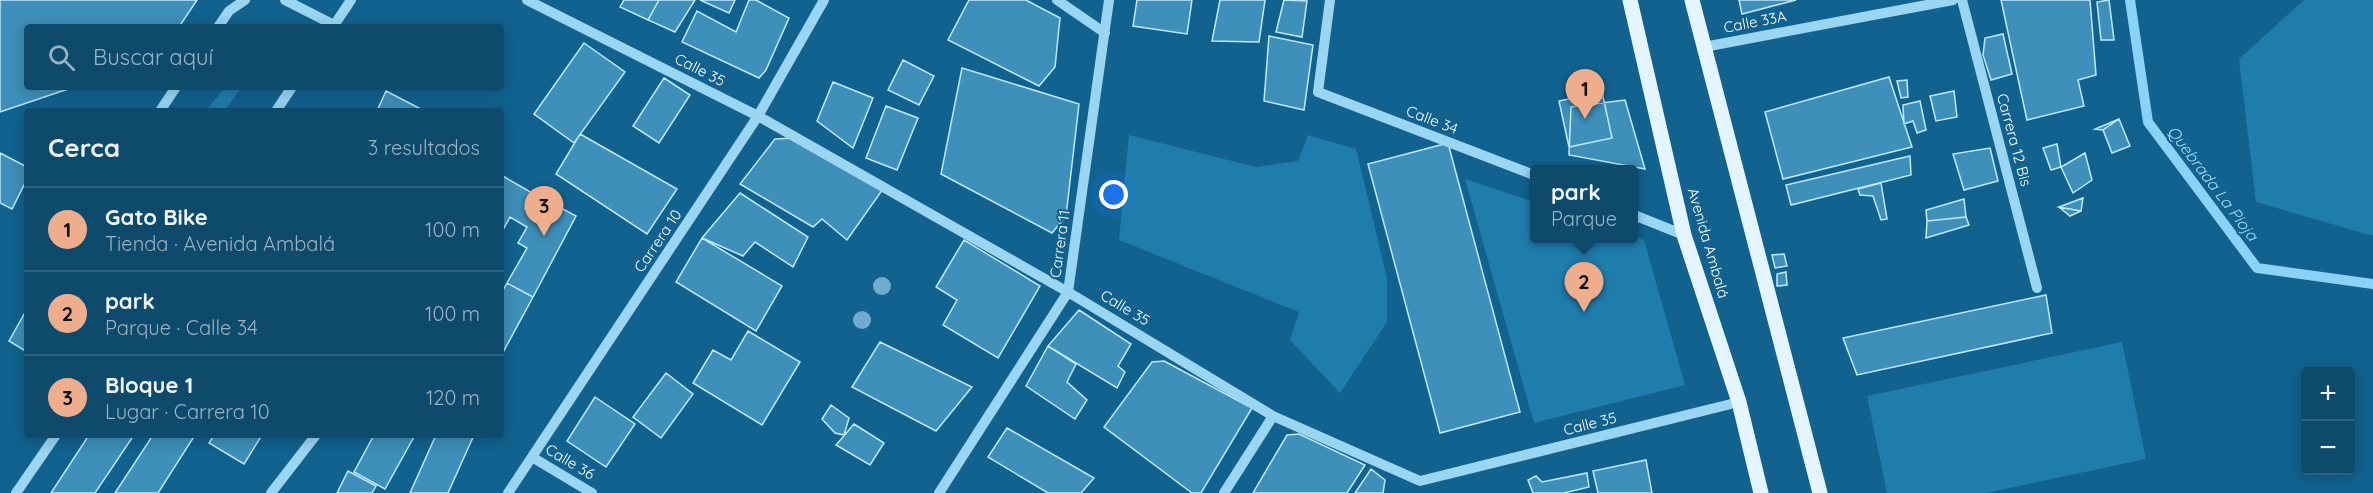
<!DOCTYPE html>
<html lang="es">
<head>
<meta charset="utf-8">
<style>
  body { margin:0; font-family:Quicksand,sans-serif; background:#165171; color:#f1f3f6 }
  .controls { position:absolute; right:18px; bottom:18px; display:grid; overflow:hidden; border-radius:6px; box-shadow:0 3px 15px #0003 }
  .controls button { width:54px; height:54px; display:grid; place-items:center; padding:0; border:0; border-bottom:2px solid #2d627e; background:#0d4a6b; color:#f1f3f6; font:30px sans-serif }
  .you { position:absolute; left:1114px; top:195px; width:21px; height:21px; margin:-15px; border:4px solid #fff; border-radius:50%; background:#1a73e8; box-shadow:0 0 0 9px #1a73e833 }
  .badge { display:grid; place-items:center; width:39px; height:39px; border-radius:50%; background:#eead8d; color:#111; font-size:20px; font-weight:700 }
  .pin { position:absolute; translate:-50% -50px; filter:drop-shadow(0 2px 3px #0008) }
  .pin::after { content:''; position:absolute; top:32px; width:21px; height:18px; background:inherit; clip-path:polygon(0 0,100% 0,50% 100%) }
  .popup { position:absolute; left:1530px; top:165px; width:108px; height:78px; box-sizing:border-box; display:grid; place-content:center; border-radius:6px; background:#0d4a6b; filter:drop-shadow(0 2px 4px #0005); font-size:20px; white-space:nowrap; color:#9ab3c1 }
  .popup b { font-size:22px; color:#f1f3f6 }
  .popup::after { content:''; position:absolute; left:50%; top:100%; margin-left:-12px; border:12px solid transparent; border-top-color:#0d4a6b }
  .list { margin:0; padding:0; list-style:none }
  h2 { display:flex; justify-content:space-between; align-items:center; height:78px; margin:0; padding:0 24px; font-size:26px }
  h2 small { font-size:20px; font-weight:400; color:#9ab3c1 }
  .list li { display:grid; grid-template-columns:39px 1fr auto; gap:18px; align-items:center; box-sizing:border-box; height:84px; padding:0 24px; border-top:2px solid #2d627e }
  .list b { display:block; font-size:22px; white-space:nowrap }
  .list p { margin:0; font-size:20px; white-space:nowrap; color:#9ab3c1 }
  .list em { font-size:20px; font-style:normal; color:#9ab3c1 }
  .icon { flex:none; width:33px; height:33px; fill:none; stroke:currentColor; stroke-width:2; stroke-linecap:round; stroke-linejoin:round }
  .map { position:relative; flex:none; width:2373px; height:493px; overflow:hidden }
  .search { position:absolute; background:#0d4a6b; box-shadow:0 3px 15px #0003; left:24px; top:24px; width:480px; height:66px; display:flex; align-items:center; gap:15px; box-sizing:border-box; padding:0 21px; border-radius:6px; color:#9ab3c1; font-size:22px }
  .panel { position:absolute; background:#0d4a6b; box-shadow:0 3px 15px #0003; left:24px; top:108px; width:480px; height:330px; border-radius:6px }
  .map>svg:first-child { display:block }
  .green { fill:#1f7dac }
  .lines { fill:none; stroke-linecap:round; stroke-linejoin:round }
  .stream { stroke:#8bd3f6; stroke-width:10 }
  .building { fill:#3e8fb9; stroke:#c1e9fd; stroke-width:1.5 }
  .minor { stroke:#9ad5f2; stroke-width:10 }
  .major { stroke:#e5f5ff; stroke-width:15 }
  .tree { fill:#72accc }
  .labels { text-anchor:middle; stroke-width:4.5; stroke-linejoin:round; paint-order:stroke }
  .street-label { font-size:15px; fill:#fff; stroke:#11628f }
  .water-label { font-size:16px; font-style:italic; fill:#a6def9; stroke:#11628f }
</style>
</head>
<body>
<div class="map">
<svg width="2373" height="493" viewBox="0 0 2373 493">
  <rect width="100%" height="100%" fill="#11628f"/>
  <path class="green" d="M2304 0H2373V236L2256 202 2239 59Z
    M226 87H241L225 111H205Z
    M1129 135 1256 167 1298 161 1308 135 1356 149 1387 278V322L1340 393 1290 340 1299 312 1119 240Z
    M1465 179 1534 202V238H1634V236L1644 240 1685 385 1534 423Z
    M2122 342 2146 459 1986 493H1887L1867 396Z"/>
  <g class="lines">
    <path class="stream" d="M2130 0 2148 122 2257 268 2373 284"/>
  </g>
  <path class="building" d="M0 0H197L179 27H27V87H74L0 112Z
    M624 0H659L648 20 620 7Z
    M659 0H695L675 32 648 20Z
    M700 0H735L729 13Z
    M749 0H756L789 18 766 70 759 78 682 42 697 11 736 32Z
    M969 0H1026L1060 18 1055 67 1039 86 948 40Z
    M1137 0H1192L1187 34 1133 26Z
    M1220 0H1265L1259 42 1212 41Z
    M1284 0 1307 1 1302 37 1276 32Z
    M1739 0H1796L1742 14Z
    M2001 0H2090L2096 75 2078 80 2084 106 2027 120Z
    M2109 0 2114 40H2101L2097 2Z
    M2003 34 2012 74 1991 80 1983 55 1985 38Z
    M1269 36 1313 45 1304 110 1264 101Z
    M584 43 625 72 574 143 534 114Z
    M903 60 934 76 919 105 888 90Z
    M962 68 1079 104 1066 216 1052 233 941 174Z
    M1889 77 1912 147 1783 179 1765 112Z
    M664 78 690 95 659 143 633 126Z
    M1907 80 1908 97 1901 98 1897 81Z
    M833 82 873 98 853 148 817 121Z
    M386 91 421 109 420 111H377Z
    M1954 91 1957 117 1936 121 1930 96Z
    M1602 92 1612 138 1569 147 1559 101Z
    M1625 100 1645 169 1569 155 1571 107Z
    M1920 101 1926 130 1917 133 1913 121 1904 124 1903 105Z
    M886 106 918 118 897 170 866 158Z
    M2119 119 2130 146 2112 153 2103 130 2095 129Z
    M2119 119 2130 146 2112 153 2103 130Z
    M580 134 677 189 647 234 556 174Z
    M795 138 883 189 847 240 822 219 813 227 740 184 775 139Z
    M1448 143 1520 412 1440 433 1368 164Z
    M2057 144 2061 167 2051 170 2043 148Z
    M1990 148 1998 181 1964 190 1953 154Z
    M0 153 27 167V179L12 209 0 203Z
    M2085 153 2092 180 2073 193 2061 167Z
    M1910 156 1911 175 1791 205 1786 185Z
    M501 175 534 194 525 209 536 211 543 198 576 216 533 297 507 283 527 248 518 243 527 227 510 217 504 228 501 227Z
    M1881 183 1887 219 1881 220 1873 196 1860 195 1858 189Z
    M740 193 808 237 793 267 755 242 743 256 702 238Z
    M2083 198 2081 211 2070 216 2059 207Z
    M2083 198 2081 211 2059 207Z
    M1964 199 1966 217 1927 221 1926 210Z
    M1966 217 1969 225 1926 238 1927 221Z
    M702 238 782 286 756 331 676 282Z
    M964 240 1040 286 998 358 943 325 957 300 936 287Z
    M1784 254 1787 266 1775 268 1772 255Z
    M1786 272 1787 285 1777 286V274Z
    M507 283 533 297 501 356V294Z
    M2046 295 2052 333 1857 375 1843 338Z
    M27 309V352L9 341Z
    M1079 310 1131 344 1118 366 1125 372 1117 388 1048 346Z
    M748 331 800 362 762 425 693 383 713 350 731 360Z
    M880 342 972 387 936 431 852 387Z
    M1048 346 1076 364 1067 382 1087 400 1075 419 1026 386Z
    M1164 361 1252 408 1201 493H1192L1104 427 1152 362Z
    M666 373 693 394 661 438 633 417Z
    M595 397 635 424 606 467 567 441Z
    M831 405 849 418 844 435 835 433 822 419Z
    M854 424 884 443 870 465 836 445Z
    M1007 428 1094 478 1081 493H1048L988 457Z
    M1299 434 1365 465 1347 493H1253L1287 435Z
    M89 435H134L95 493H51Z
    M153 435H195L158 493H115Z
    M214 435H262L244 464 209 443Z
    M374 435H415L385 489 354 472Z
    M436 435H474L448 493H410Z
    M1646 460 1652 493H1598L1593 471Z
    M1371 469 1385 480 1383 493H1355Z
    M348 471 376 486 372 493H337Z
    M1587 473 1589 487 1564 493H1533L1528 480 1536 476 1542 482Z"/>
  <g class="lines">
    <path class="minor" d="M285 0 334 25
      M527 0 758 116 1068 292 1273 416 1420 481 1739 402
      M1057 0 1105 33
      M1330 0 1318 92 1534 175
      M1962 0 2037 288
      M218 27 229 11 245 0
      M333 27 351 0
      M1704 47 1953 0
      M160 111 176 87
      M276 111 292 87
      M1634 215 1684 235
      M532 457 592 493
      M16 493 56 435
      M271 493 316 435
      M508 493 758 116 824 0
      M939 493 1068 292 1109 0
      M1224 493 1273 416"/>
    <path class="major" d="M1630 0 1684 235 1739 402 1761 493
      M1692 0 1820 493"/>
  </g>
  <g class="tree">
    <circle cx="882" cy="286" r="9"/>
    <circle cx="862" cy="320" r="9"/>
  </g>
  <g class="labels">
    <g class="street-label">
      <text transform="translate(1755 22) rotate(-11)" y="5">Calle 33A</text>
      <text transform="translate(700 70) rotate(27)" y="5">Calle 35</text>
      <text transform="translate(1432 120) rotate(21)" y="5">Calle 34</text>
      <text transform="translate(2014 140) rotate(75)" y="5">Carrera 12 Bis</text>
      <text transform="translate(658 241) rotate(-56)" y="5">Carrera 10</text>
      <text transform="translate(1708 243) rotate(74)" y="5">Avenida Ambalá</text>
      <text transform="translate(1060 244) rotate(-82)" y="5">Carrera 11</text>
      <text transform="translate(1125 308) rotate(31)" y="5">Calle 35</text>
      <text transform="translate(1590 424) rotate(-14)" y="5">Calle 35</text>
      <text transform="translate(570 462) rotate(31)" y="5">Calle 36</text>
    </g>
    <g class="water-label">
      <text transform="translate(2213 183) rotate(53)" y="6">Quebrada La Pioja</text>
    </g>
  </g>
</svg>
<div class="controls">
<button>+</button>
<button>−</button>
</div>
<div class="you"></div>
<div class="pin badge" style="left:1585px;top:119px">1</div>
<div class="pin badge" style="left:1584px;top:312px">2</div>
<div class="popup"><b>park</b>Parque</div>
<div class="pin badge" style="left:544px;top:236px">3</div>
<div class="search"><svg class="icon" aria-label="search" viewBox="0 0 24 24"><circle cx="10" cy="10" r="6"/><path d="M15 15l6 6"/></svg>Buscar aquí</div>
<section class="panel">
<h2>Cerca<small>3 resultados</small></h2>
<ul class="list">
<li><span class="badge">1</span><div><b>Gato Bike</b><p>Tienda · Avenida Ambalá</p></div><em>100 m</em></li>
<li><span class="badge">2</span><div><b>park</b><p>Parque · Calle 34</p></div><em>100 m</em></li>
<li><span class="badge">3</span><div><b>Bloque 1</b><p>Lugar · Carrera 10</p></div><em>120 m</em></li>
</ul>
</section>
</div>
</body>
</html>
